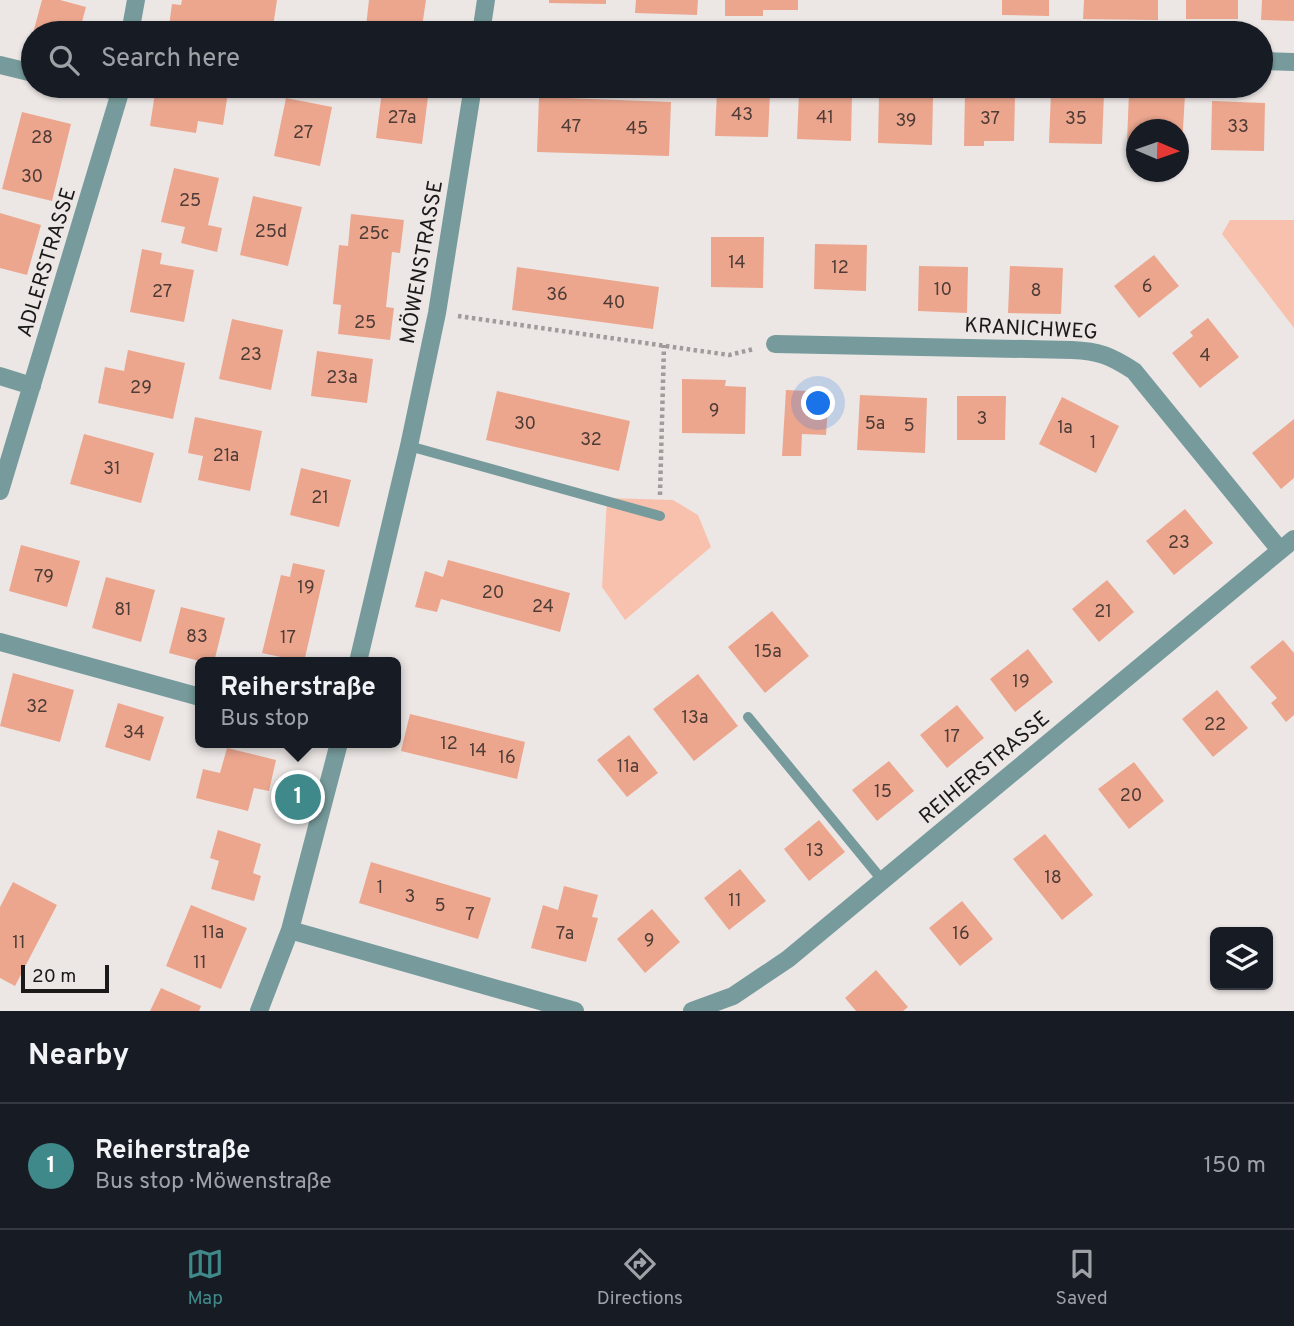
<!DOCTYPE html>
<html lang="en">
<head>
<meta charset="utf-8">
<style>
  body { margin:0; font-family:Overpass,sans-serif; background:#242831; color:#f1f3f6 }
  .controls { position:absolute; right:21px; bottom:21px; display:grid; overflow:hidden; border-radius:10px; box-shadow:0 2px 5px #0004 }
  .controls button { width:63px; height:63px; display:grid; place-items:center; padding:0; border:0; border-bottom:2px solid #363941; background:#171b24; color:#f1f3f6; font:35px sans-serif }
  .compass { position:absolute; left:1126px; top:119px; width:63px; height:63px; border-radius:50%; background:#171b24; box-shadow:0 2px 5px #0004; rotate:92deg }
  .scale { position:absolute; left:21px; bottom:18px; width:88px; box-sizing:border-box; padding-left:7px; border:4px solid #1b1919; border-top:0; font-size:19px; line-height:24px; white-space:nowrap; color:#1b1919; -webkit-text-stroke:5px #ece7e5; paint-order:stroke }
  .you { position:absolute; left:819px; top:404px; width:24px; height:24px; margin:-18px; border:5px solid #fff; border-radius:50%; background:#1a73e8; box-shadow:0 0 0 10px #1a73e833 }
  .badge { display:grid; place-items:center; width:46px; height:46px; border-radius:50%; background:#40898a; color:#fff; font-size:23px; font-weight:700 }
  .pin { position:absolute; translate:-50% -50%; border:4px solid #fff; box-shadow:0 2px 7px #0006 }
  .popup { position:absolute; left:195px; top:657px; width:206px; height:91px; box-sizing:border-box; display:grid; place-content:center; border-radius:10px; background:#171b24; filter:drop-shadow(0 2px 5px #0005); font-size:23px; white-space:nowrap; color:#9ea1a6 }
  .popup b { font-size:26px; color:#f1f3f6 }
  .popup::after { content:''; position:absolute; left:50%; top:100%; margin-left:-14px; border:14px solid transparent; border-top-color:#171b24 }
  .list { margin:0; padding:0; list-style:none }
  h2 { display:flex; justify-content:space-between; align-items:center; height:91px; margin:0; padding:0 28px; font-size:30px }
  h2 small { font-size:23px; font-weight:400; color:#9ea1a6 }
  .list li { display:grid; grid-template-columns:46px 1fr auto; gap:21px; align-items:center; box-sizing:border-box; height:126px; padding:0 28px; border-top:2px solid #363941 }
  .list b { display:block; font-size:26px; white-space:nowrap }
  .list p { margin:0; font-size:23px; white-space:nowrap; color:#9ea1a6 }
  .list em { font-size:23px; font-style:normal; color:#9ea1a6 }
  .icon { flex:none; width:38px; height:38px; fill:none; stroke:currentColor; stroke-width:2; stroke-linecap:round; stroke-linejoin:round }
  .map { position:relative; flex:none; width:1294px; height:1011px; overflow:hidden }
  .search { position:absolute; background:#171b24; box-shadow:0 2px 5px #0004; left:21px; right:21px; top:21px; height:77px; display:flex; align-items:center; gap:18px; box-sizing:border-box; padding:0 24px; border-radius:38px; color:#9ea1a6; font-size:26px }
  .sheet { height:217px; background:#171b24 }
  nav { display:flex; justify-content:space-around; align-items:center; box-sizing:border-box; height:98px; border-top:2px solid #363941; background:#171b24; font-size:19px; color:#9ea1a6 }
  nav a { display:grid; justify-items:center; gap:4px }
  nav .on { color:#40898a }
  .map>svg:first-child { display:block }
  .green { fill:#f8c1ad }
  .building { fill:#eca68e }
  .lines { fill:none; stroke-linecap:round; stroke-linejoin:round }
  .path { stroke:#a09c9b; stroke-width:4.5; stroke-dasharray:3.5 3.5; stroke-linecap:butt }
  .lane { stroke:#779b9c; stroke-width:10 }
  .street { stroke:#779b9c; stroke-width:18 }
  .labels { text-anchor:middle; stroke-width:5; stroke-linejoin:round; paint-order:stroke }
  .number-label { font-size:18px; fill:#4f3c36 }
  .street-label { font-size:21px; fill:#1b1919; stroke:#ece7e5 }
</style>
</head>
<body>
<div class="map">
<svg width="1294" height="1011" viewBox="0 0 1294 1011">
  <rect width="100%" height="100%" fill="#ece7e5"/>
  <path class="green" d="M1230 220H1294V328L1222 234Z
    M607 498 673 500 698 515 711 547 625 620 602 587Z"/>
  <path class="building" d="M42 0H60L86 7 79 33H33Z
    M182 0H277L272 33 225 28 224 33H168L172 4 181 5Z
    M369 0H426L422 27 429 28 428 33H371V27L366 26Z
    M549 0H606V4L549 3Z
    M636 0H698L697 15 635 13Z
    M725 0H798V10H763V16H725Z
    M1002 0H1049V16L1002 15Z
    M1084 0H1158V20L1083 19Z
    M1186 0H1238V19H1186Z
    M1262 0H1294V21L1261 20Z
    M156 86H229L223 125 198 121 196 133 150 126Z
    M382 91 428 97 422 144 376 138Z
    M717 91 770 93 768 137 715 136Z
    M965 91H991L990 96H1015L1014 141H984V146H964Z
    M1051 92 1104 93 1102 144 1049 143Z
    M1129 92 1185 95 1182 145H1179V130H1136V143L1127 142Z
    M799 93 852 95 851 141 797 139Z
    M879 95 933 97 932 145 878 143Z
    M539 97 671 102 669 156 537 152Z
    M286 98 332 107 320 166 274 156Z
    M1212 101 1265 103 1264 151 1211 150Z
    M22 112 71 124 52 201 2 189Z
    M174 168 219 178 208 225 222 228 217 252 181 243 185 227 161 222Z
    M253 196 302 207 288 266 240 255Z
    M0 213 41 225 27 275 0 268Z
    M351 214 404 220 400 253 392 252 386 307 394 308 390 340 338 334 341 305 333 304 339 245 348 246Z
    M711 237H764L763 288 711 287Z
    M815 244 867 245 866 291 814 289Z
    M142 249 162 253 160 264 194 270 184 322 130 312Z
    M1154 255 1179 286 1139 318 1114 286Z
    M919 266 968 267 967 313 918 311Z
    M1010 266 1063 268 1061 314 1008 313Z
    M517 267 659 287 653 329 512 310Z
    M1208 318 1239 357 1200 388 1172 353 1193 336 1190 332Z
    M232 319 283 330 271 390 219 379Z
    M128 350 185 363 173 419 98 403 105 367 124 371Z
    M317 351 373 359 367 403 311 396Z
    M682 379 726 380 725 386 746 387 745 434 682 433Z
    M786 390 829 392 826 435 802 434 801 456H782Z
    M497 391 630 421 619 471 486 440Z
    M860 395 927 398 925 453 857 450Z
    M957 396H1006L1005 440H957Z
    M1062 397 1119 426 1096 473 1039 444Z
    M195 417 262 431 250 491 198 480 203 456 188 453Z
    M1294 419V478L1281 489 1252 453Z
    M84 434 154 453 141 503 70 484Z
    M301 468 351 480 339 527 290 515Z
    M1185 509 1213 543 1174 575 1146 541Z
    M21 545 80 561 67 607 9 591Z
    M448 560 570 593 560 632 441 599 437 612 415 607 425 571 443 577Z
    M293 563 325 570 304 662 262 653 281 575 290 577Z
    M106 577 155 590 141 642 92 628Z
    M1107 580 1134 612 1099 642 1072 609Z
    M181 607 225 618 214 662H203L169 653Z
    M772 611 809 656 765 693 728 647Z
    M1283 640 1294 653V715L1286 722 1271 703 1277 698 1250 667Z
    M1028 649 1053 682 1015 712 990 679Z
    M13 673 74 690 60 742 0 726Z
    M698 674 738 726 694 761 653 709Z
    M1217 690 1248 728 1213 757 1182 719Z
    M118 703 164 717 150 761 105 747Z
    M957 705 984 738 947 768 920 735Z
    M410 714 525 742 517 779 401 751Z
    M629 735 658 773 627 797 597 760Z
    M227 748 276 760 269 791 254 788 248 811 196 798 203 769 220 773Z
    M889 761 914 791 877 821 852 790Z
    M1134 762 1164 801 1129 829 1098 789Z
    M819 820 845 852 809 881 784 849Z
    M218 830 261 844 253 873 261 876 254 901 211 889 219 861 210 858Z
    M1045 834 1093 895 1062 920 1013 859Z
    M371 862 491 898 478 939 359 903Z
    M740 869 766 901 729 930 704 898Z
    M13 882 57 905 15 986 0 978V907Z
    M564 886 598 895 592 917 598 918 586 962 531 948 543 905 558 910Z
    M962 901 993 939 960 966 929 928Z
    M191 905 247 928 221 989 166 966Z
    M652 909 680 942 645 973 617 939Z
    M876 970 908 1007 903 1011H856L845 998Z
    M161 988 201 1006 199 1011H150Z"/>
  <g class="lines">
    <path class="path" d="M458 316 729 355 754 349
      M660 495 664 345"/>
    <path class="lane" d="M409 446 660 516
      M748 717 883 881"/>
    <path class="street" d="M130 33 136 0
      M481 33 486 0
      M1261 61 1294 62
      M0 65 33 73
      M91 86 121 92
      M775 344 1072 350C1099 351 1111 356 1134 371L1280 550
      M0 376 32 386
      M0 491 122 86
      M0 642 200 697
      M358 662 409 446 437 313 473 86
      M290 930 575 1011
      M259 1011 290 930 339 743
      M692 1011 733 996 788 959 1294 539"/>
  </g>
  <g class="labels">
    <g class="number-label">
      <text x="742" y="120">43</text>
      <text x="402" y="123">27a</text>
      <text x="825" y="123">41</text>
      <text x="990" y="124">37</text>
      <text x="1076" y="124">35</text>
      <text x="906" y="126">39</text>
      <text x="571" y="132">47</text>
      <text x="1238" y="132">33</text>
      <text x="637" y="134">45</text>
      <text x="303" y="138">27</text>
      <text x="42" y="143">28</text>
      <text x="32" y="182">30</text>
      <text x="190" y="206">25</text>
      <text x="271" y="237">25d</text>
      <text x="374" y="239">25c</text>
      <text x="737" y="268">14</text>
      <text x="840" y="273">12</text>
      <text x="1147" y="292">6</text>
      <text x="943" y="295">10</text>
      <text x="1036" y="296">8</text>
      <text x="162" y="297">27</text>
      <text x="557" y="300">36</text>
      <text x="614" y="308">40</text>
      <text x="365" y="328">25</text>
      <text x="251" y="360">23</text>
      <text x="1205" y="361">4</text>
      <text x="342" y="383">23a</text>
      <text x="141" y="393">29</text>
      <text x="714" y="416">9</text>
      <text x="982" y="424">3</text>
      <text x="525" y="429">30</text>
      <text x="875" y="429">5a</text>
      <text x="909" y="431">5</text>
      <text x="1065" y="433">1a</text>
      <text x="591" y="445">32</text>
      <text x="1093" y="448">1</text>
      <text x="226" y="461">21a</text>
      <text x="112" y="474">31</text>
      <text x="320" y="503">21</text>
      <text x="1179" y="548">23</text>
      <text x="44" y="582">79</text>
      <text x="306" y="593">19</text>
      <text x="493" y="598">20</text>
      <text x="543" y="612">24</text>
      <text x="123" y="615">81</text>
      <text x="1103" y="617">21</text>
      <text x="197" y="642">83</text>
      <text x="288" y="643">17</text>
      <text x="768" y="657">15a</text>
      <text x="1021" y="687">19</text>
      <text x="37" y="712">32</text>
      <text x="695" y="723">13a</text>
      <text x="1215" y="730">22</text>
      <text x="134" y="738">34</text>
      <text x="952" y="742">17</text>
      <text x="449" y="749">12</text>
      <text x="478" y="756">14</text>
      <text x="507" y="763">16</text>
      <text x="628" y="772">11a</text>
      <text x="883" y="797">15</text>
      <text x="1131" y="801">20</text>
      <text x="815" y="856">13</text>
      <text x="1053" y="883">18</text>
      <text x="380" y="893">1</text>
      <text x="410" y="902">3</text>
      <text x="735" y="906">11</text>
      <text x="440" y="911">5</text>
      <text x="470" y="920">7</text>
      <text x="213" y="938">11a</text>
      <text x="565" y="939">7a</text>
      <text x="961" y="939">16</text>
      <text x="649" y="946">9</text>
      <text x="19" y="948">11</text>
      <text x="200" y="968">11</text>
    </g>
    <g class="street-label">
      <text transform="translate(46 262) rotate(-73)" y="7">ADLERSTRASSE</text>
      <text transform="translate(421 262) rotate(-80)" y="7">MÖWENSTRASSE</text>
      <text transform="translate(1031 328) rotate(3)" y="7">KRANICHWEG</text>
      <text transform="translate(984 767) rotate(-40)" y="7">REIHERSTRASSE</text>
    </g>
  </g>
</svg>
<div class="controls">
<button><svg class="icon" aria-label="layers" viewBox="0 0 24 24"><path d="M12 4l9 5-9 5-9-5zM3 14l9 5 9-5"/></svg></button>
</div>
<svg class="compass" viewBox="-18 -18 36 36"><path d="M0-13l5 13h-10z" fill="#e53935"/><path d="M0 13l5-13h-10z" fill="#9ea1a6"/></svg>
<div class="scale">20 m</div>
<div class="you"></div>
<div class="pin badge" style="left:298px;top:797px">1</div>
<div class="popup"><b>Reiherstraße</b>Bus stop</div>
<div class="search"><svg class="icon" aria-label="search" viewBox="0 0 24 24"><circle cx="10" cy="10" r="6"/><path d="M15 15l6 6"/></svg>Search here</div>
</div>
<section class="sheet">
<h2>Nearby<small></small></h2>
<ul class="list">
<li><span class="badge">1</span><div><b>Reiherstraße</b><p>Bus stop · Möwenstraße</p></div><em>150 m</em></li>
</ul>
</section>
<nav>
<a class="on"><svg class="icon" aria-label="map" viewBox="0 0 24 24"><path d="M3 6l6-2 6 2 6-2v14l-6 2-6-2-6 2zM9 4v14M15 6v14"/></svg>Map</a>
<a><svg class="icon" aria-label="directions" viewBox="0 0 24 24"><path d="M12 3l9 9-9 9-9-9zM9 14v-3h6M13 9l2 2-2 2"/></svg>Directions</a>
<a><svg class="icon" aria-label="saved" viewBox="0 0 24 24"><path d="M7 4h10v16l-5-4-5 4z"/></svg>Saved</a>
</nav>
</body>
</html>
